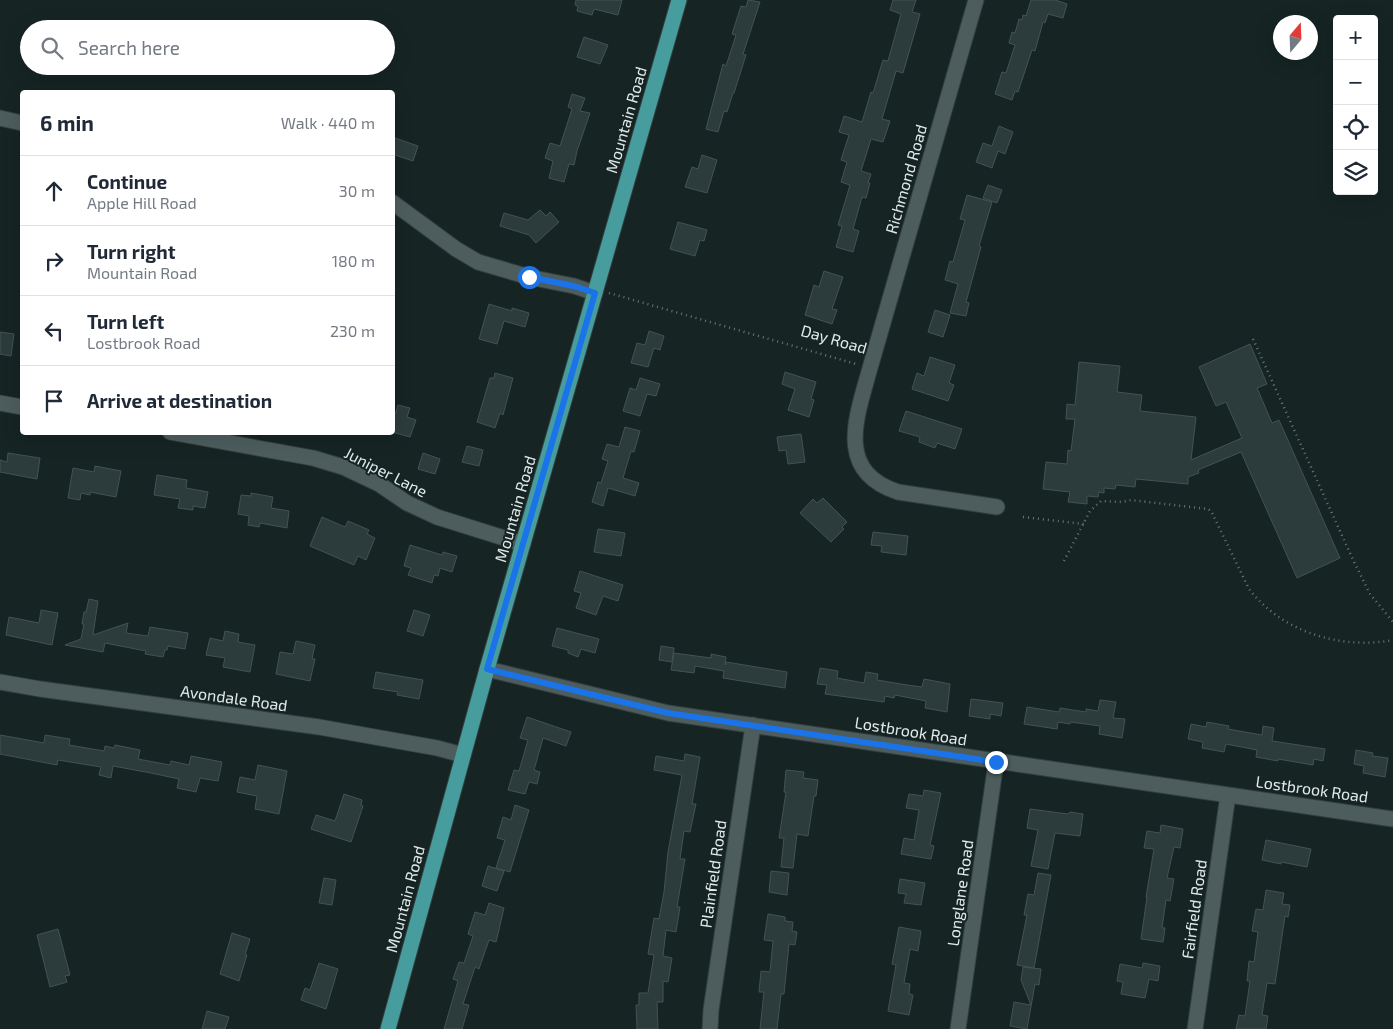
<!DOCTYPE html>
<html lang="en">
<head>
<meta charset="utf-8">
<style>
  body { margin:0; font-family:"Exo 2",sans-serif; background:#f2f2f3; color:#1f2937 }
  .controls { position:absolute; right:15px; top:15px; display:grid; overflow:hidden; border-radius:5px; box-shadow:0 5px 20px #0002 }
  .controls button { width:45px; height:45px; display:grid; place-items:center; padding:0; border:0; border-bottom:1px solid #e0e1e3; background:#fff; color:#1f2937; font:25px sans-serif }
  .compass { position:absolute; left:1273px; top:15px; width:45px; height:45px; border-radius:50%; background:#fff; box-shadow:0 5px 20px #0002; rotate:19deg }
  .stop { position:absolute; width:15px; height:15px; margin:-11px; border:4px solid #1a73e8; border-radius:50%; background:#fff }
  .stop.end { background:#1a73e8; border-color:#fff; box-shadow:0 1px 5px #0008 }
  .list { margin:0; padding:0; list-style:none }
  h2 { display:flex; justify-content:space-between; align-items:center; height:65px; margin:0; padding:0 20px; font-size:21px }
  h2 small { font-size:16px; font-weight:400; color:#747a83 }
  .list li { display:grid; grid-template-columns:32px 1fr auto; gap:15px; align-items:center; box-sizing:border-box; height:70px; padding:0 20px; border-top:1px solid #e0e1e3 }
  .list b { display:block; font-size:19px; white-space:nowrap }
  .list p { margin:0; font-size:16px; white-space:nowrap; color:#747a83 }
  .list em { font-size:16px; font-style:normal; color:#747a83 }
  .icon { flex:none; width:28px; height:28px; fill:none; stroke:currentColor; stroke-width:2; stroke-linecap:round; stroke-linejoin:round }
  .map { position:relative; flex:none; width:1393px; height:1029px; overflow:hidden }
  .search { position:absolute; background:#fff; box-shadow:0 5px 20px #0002; left:20px; top:20px; width:375px; height:55px; display:flex; align-items:center; gap:12px; box-sizing:border-box; padding:0 18px; border-radius:28px; color:#747a83; font-size:19px }
  .panel { position:absolute; background:#fff; box-shadow:0 5px 20px #0002; left:20px; top:90px; width:375px; height:345px; border-radius:5px }
  .map>svg:first-child { display:block }
  .building { fill:#2c3b3b; stroke:#435253 }
  .lines { fill:none; stroke-linecap:round; stroke-linejoin:round }
  .minor-casing { stroke:#333e3e; stroke-width:17 }
  .major-casing { stroke:#333e3e; stroke-width:17 }
  .path { stroke:#6b7777; stroke-width:2.5; stroke-dasharray:1 4; stroke-linecap:butt }
  .minor { stroke:#4d5d5d; stroke-width:15 }
  .major { stroke:#479d9e; stroke-width:15 }
  .route { stroke:#1a73e8; stroke-width:6 }
  .labels { text-anchor:middle; stroke-width:4; stroke-linejoin:round; paint-order:stroke }
  .street-label { font-size:16px; fill:#e1eaea; stroke:#162424 }
</style>
</head>
<body>
<div class="map">
<svg width="1393" height="1029" viewBox="0 0 1393 1029">
  <rect width="100%" height="100%" fill="#162424"/>
  <path class="building" d="M576 0H622L618 15 594 9 592 15 577 11 578 6 575 5Z
    M748 0 760 2 743 54 746 55 734 93H733L727 112 724 111 718 132 706 129 723 64 726 66 736 35 732 34 741 6 746 7Z
    M893 0H916L912 12 920 14 903 73 896 71 882 119 890 121 883 142 871 139 861 171 871 174 868 183H870L866 198 862 197 853 229 859 231 853 252 836 247 842 226 838 225 850 185 841 182 847 162 841 160 849 135 839 132 844 116 862 122 871 92 873 93 883 60 888 61 901 14 890 10Z
    M1031 0H1055L1067 4 1063 18 1048 14 1045 23 1043 22 1035 51 1032 50 1018 92 1015 91 1012 100 995 94 1002 72 1006 73 1015 45 1009 43 1012 32 1015 33 1019 19 1022 20 1023 15 1026 16Z
    M584 37 608 45 600 64 577 57Z
    M572 94 585 98 580 111 590 113 577 151 574 165 569 164 564 182 549 178 553 161 545 158 550 143 560 146 572 109 568 107Z
    M999 126 1013 132 1005 154 998 151 992 168 976 162 983 143 992 146Z
    M392 137 418 146 413 161 392 154Z
    M702 155 717 160 707 193 685 187 692 167 698 169Z
    M988 185 1002 190 997 203 983 198Z
    M967 195 992 202 979 246 981 247 966 302 969 303 966 316 950 313 958 284 945 280 950 261 953 262 965 220 960 219Z
    M540 210 546 216 550 212 559 222 536 243 529 235 500 226 504 213 528 220Z
    M678 222 707 230 704 241 700 240 695 256 670 249Z
    M824 271 843 277 832 309 837 310 832 324 805 315 814 285 819 287Z
    M489 304 512 311V308L529 313 525 327 504 321 497 344 479 339Z
    M935 310 950 315 943 337 928 332Z
    M649 331 664 336 660 350 654 348 648 367 631 363 637 343 645 345Z
    M0 332 14 334 11 356 0 354Z
    M1250 344 1267 384 1257 388 1272 423 1279 420 1340 558 1297 578 1241 452 1198 470 1199 473 1188 477V484L1136 479 1135 487 1116 485 1115 489 1104 488V493L1099 492 1098 497 1087 496V504L1068 502 1070 492 1043 489 1046 462 1067 464 1068 450 1071 451 1075 419H1066L1067 404 1075 405 1079 362 1120 366 1117 392 1142 395 1140 411 1196 417 1191 460 1242 438 1226 402 1216 406 1199 367Z
    M930 357 955 365 949 383 954 385 948 401 912 389 917 373 924 376Z
    M785 372 816 382 811 399 814 400 809 417 788 410 795 389 782 384Z
    M495 373 513 378 503 415 500 413 495 428 477 422 490 378H494Z
    M640 378 660 384 656 396 647 394 640 416 623 411 630 388 636 390Z
    M398 405 410 408 407 417 416 420 410 437 392 432V412L396 413Z
    M906 411 962 429 955 449 937 443 935 448 919 442 920 437 899 431Z
    M625 427 640 431 634 452 631 451 623 478 639 483 635 496 608 488 603 506 592 502 598 482 601 483 608 461 602 459 607 444 619 447Z
    M801 434 805 462 788 464 786 450 779 451 777 437Z
    M467 446 483 450 479 466 462 462Z
    M8 453 40 458 37 479 0 472V460L7 462Z
    M423 453 440 459 435 474 418 469Z
    M95 466 121 471 116 497 90 492V495L81 493 80 500 68 498 73 468 94 472Z
    M157 475 187 480 186 488 208 492 205 508 193 506V510L178 508 180 499 154 495Z
    M251 493 273 497 271 508 289 511 287 528 260 523 259 527 248 525 249 516 238 514 241 495 251 496Z
    M823 498 847 522 842 527 844 529 831 542 800 513 813 499 817 503Z
    M322 517 345 527 348 521 369 530 367 534 375 538 366 560 358 556 354 565 310 546Z
    M598 529 625 533 621 556 594 552Z
    M873 532 908 536 906 555 881 552 882 546 871 545Z
    M410 545 442 555 443 552 457 556 452 572 440 568 438 576 434 575 432 583 408 575 411 568 404 566Z
    M580 571 623 585 618 601 603 596 596 615 576 608 581 593 574 591Z
    M89 599 98 601 93 635 128 623 126 633 148 636 150 627 188 633 185 649 168 646 167 650H165L163 657 145 654 146 651 105 643 103 652 65 645 81 639 84 624H82L84 612H86Z
    M41 610 58 613 52 645 6 635 9 617 39 623Z
    M414 610 430 615 423 636 407 631Z
    M557 628 599 639 595 653 581 649 578 657 568 653V650L552 646Z
    M225 631 239 634 238 642 255 645 250 672 223 667 225 658 206 655 210 638 223 641Z
    M296 641 315 645 312 659H315L310 681 276 674 280 652 293 654Z
    M661 646 674 648 672 662 659 660Z
    M674 653 711 658V654L726 657 725 665 726 662 787 672 785 688 723 678 724 671 695 666 694 673 671 670Z
    M820 668 838 671 837 678 864 683 866 672 878 674 877 680 907 685 922 687 924 679 950 684 947 712 925 708 926 701 895 695 894 698 885 696 884 702 825 694 827 685 817 684Z
    M376 672 423 680 419 699 397 695 398 692 373 688Z
    M971 699 1003 703 1001 716 990 714V719L969 716Z
    M1100 700 1116 702 1113 718 1125 719 1122 738 1099 734 1100 726 1071 722 1070 724 1058 722 1057 729 1024 724 1027 707 1059 712 1060 708 1086 712V709L1098 711Z
    M527 717 571 732 566 746 543 738 534 770 540 772 537 784 529 782 525 794 508 790 514 770 519 771 528 740 520 738Z
    M1207 722 1229 726 1228 729 1262 735 1263 726 1274 728 1272 741 1325 749 1323 761 1314 759 1313 765 1278 759V761L1256 757 1257 750 1226 744 1224 752 1202 748 1203 742 1188 739 1191 724 1206 727Z
    M0 735 44 743 45 735 70 739 69 745 104 751 105 746 114 748 115 745 140 750 138 759 170 765 171 761 189 765 191 756 222 762 218 781 200 778 196 792 177 788 179 779 151 773 113 766 111 778 99 775 101 767 58 760 57 765 0 754Z
    M1356 750 1373 753 1372 756 1388 758 1385 777 1363 773 1364 766 1354 764Z
    M685 754 700 757 692 804H696L690 832 684 831 680 859H685L677 907H680L676 932 666 930 663 956 672 958 668 982 663 981V1002H657L658 1029H637L636 1005H639V993H648L654 955 648 954 654 918 659 919 664 892 668 852 682 775 654 770 656 756 684 761Z
    M258 765 287 771 279 814 255 809 257 796 237 792 240 777 255 780Z
    M786 770 804 772 803 778 818 780 816 796H814L808 836 797 834 793 868 781 867 784 838H779L786 792H784Z
    M924 790 941 793 930 845 934 846 931 859 901 854 904 838 914 840 919 810 906 808 909 794 923 796Z
    M344 794 362 800 361 805 363 806 351 842 311 829 316 815 335 821Z
    M515 805 529 810 510 872 496 868 505 840 497 838 503 817 511 820Z
    M1030 809 1068 814 1070 812 1083 814 1080 836 1055 833 1048 869 1031 866 1038 830 1027 828Z
    M1161 825 1183 829 1180 848 1174 847 1167 878 1174 879 1170 901 1166 900 1162 928H1165L1163 942 1141 939 1147 897H1146L1154 849 1144 848 1147 831 1160 833Z
    M1266 840 1311 849 1307 867 1281 862V864L1262 860Z
    M488 866 504 871 497 891 482 886Z
    M771 871 789 873 787 895 769 892Z
    M1038 873 1051 875 1034 968 1017 965 1027 915H1024L1028 894 1034 895Z
    M324 878 336 880 332 905 319 903Z
    M900 879 925 883 921 905 904 903 906 894 898 893Z
    M1266 890 1284 893 1282 904 1290 905 1288 917 1285 916 1275 984 1267 983 1262 1015 1268 1016 1266 1029H1236L1239 1015 1245 1016 1250 981H1247L1249 961 1254 962 1258 932 1252 931 1256 909 1263 910Z
    M489 903 504 908 496 942 489 940 479 969 475 967 463 1004 469 1005 462 1029H444L458 981 453 979 459 962 464 963 473 936 468 934 475 912 485 915Z
    M768 914 785 917V921L793 922 792 931 797 932 795 945 789 944 784 994H781L777 1029H760L764 992H759L761 971 770 972 773 941 764 940Z
    M899 927 921 931 918 951 910 949 904 983 910 984 909 994 913 995 909 1015 888 1011 896 965 892 964Z
    M58 929 70 975 65 976 67 982 50 987 37 935Z
    M232 933 250 939 245 955H247L239 981 220 974Z
    M319 963 338 969 326 1009 301 1000 305 988 310 990Z
    M1143 963 1160 966 1158 981 1149 979 1145 998 1121 994 1123 982 1117 981 1120 964 1142 968Z
    M1023 967 1041 969 1039 985 1035 984 1027 1029 1010 1026 1014 1002 1031 1005 1021 980Z
    M207 1011 229 1017 225 1029H202Z"/>
  <g class="lines">
    <defs>
      <path id="minor" d="M976 0 870 368C857 416 834 471 898 492L997 507
        M0 118 22 123
        M392 202 456 249 478 262 529 277 574 286 595 293
        M0 403 22 407
        M170 432 313 458 343 467 379 484 407 503 437 517 523 544
        M487 669 668 713 1393 819
        M0 682 40 689 319 727 437 748 463 755
        M710 1029 711 1010 753 725
        M958 1029 996 762
        M1195 1029 1228 795"/>
      <path id="major" d="M388 1029 487 669 679 0"/>
    </defs>
    <use href="#minor" class="minor-casing"/>
    <use href="#major" class="major-casing"/>
    <path class="path" d="M609 293 856 364
      M1253 339 1354 562 1370 594 1393 622
      M1023 517 1084 524
      M1064 561 1090 511 1101 501 1123 502 1131 500 1208 509 1211 511 1249 589C1282 632 1341 650 1393 640"/>
    <use href="#minor" class="minor"/>
    <use href="#major" class="major"/>
  </g>
  <g class="lines">
    <path class="route" d="M529 277 574 286 595 293 487 669 668 713 996 762"/>
  </g>
  <g class="labels">
    <g class="street-label">
      <text transform="translate(626 120) rotate(-74)" y="6">Mountain Road</text>
      <text transform="translate(906 179) rotate(-74)" y="6">Richmond Road</text>
      <text transform="translate(834 339) rotate(16)" y="6">Day Road</text>
      <text transform="translate(386 472) rotate(27)" y="6">Juniper Lane</text>
      <text transform="translate(515 509) rotate(-74)" y="6">Mountain Road</text>
      <text transform="translate(234 698) rotate(8)" y="6">Avondale Road</text>
      <text transform="translate(911 731) rotate(9)" y="6">Lostbrook Road</text>
      <text transform="translate(1312 789) rotate(8)" y="6">Lostbrook Road</text>
      <text transform="translate(713 874) rotate(-82)" y="6">Plainfield Road</text>
      <text transform="translate(960 893) rotate(-82)" y="6">Longlane Road</text>
      <text transform="translate(405 899) rotate(-75)" y="6">Mountain Road</text>
      <text transform="translate(1194 909) rotate(-82)" y="6">Fairfield Road</text>
    </g>
  </g>
</svg>
<div class="controls">
<button>+</button>
<button>−</button>
<button><svg class="icon" aria-label="locate" viewBox="0 0 24 24"><circle cx="12" cy="12" r="6"/><path d="M12 2v4M12 18v4M2 12h4M18 12h4"/></svg></button>
<button><svg class="icon" aria-label="layers" viewBox="0 0 24 24"><path d="M12 4l9 5-9 5-9-5zM3 14l9 5 9-5"/></svg></button>
</div>
<svg class="compass" viewBox="-18 -18 36 36"><path d="M0-13l5 13h-10z" fill="#e53935"/><path d="M0 13l5-13h-10z" fill="#747a83"/></svg>
<div class="stop" style="left:529px;top:277px"></div>
<div class="stop end" style="left:996px;top:762px"></div>
<div class="search"><svg class="icon" aria-label="search" viewBox="0 0 24 24"><circle cx="10" cy="10" r="6"/><path d="M15 15l6 6"/></svg>Search here</div>
<section class="panel">
<h2>6 min<small>Walk · 440 m</small></h2>
<ul class="list">
<li><svg class="icon" aria-label="ahead" viewBox="0 0 24 24"><path d="M12 20V5M6 11l6-6 6 6"/></svg><div><b>Continue</b><p>Apple Hill Road</p></div><em>30 m</em></li>
<li><svg class="icon" aria-label="right" viewBox="0 0 24 24"><path d="M7 20v-9h11M14 6l5 5-5 5"/></svg><div><b>Turn right</b><p>Mountain Road</p></div><em>180 m</em></li>
<li><svg class="icon" aria-label="left" viewBox="0 0 24 24"><path d="M17 20v-9H6M10 6l-5 5 5 5"/></svg><div><b>Turn left</b><p>Lostbrook Road</p></div><em>230 m</em></li>
<li><svg class="icon" aria-label="arrive" viewBox="0 0 24 24"><path d="M6 21V4h12l-3 4 3 4H6"/></svg><div><b>Arrive at destination</b></div></li>
</ul>
</section>
</div>
</body>
</html>
